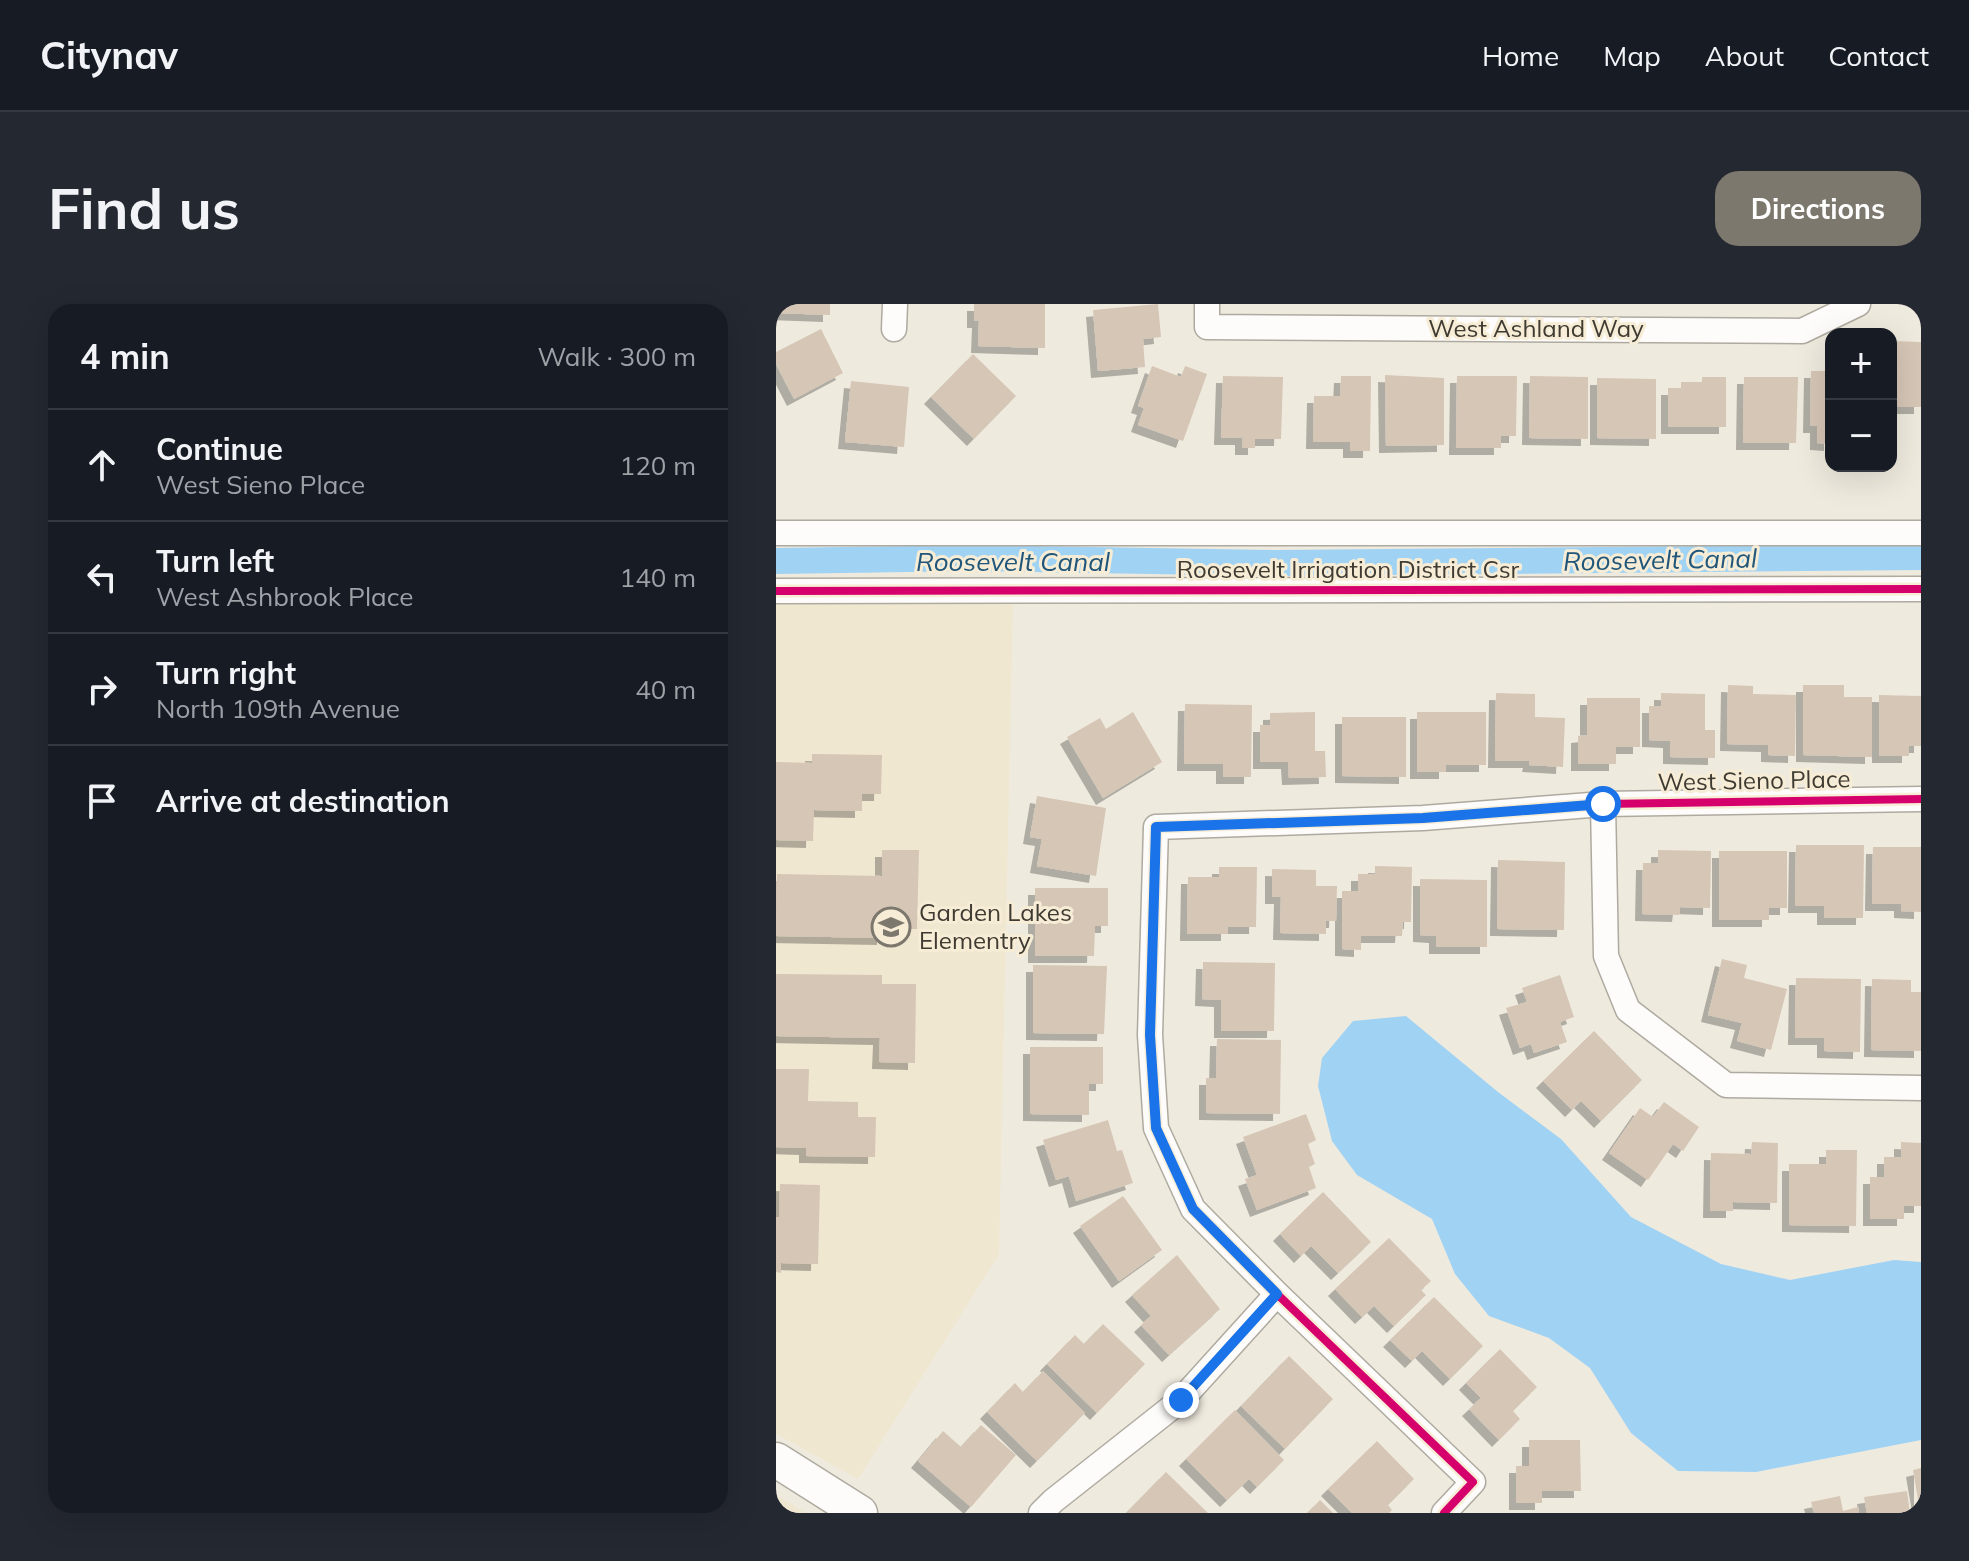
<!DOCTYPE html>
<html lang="en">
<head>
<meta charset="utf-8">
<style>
  body { margin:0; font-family:Mulish,sans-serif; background:#242831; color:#f1f3f6 }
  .controls { position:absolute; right:24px; top:24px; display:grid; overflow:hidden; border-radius:16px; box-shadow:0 8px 32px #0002 }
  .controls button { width:72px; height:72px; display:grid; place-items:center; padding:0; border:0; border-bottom:2px solid #363941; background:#171b24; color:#f1f3f6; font:40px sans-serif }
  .stop { position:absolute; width:24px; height:24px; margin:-18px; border:6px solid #1a73e8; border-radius:50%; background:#fff }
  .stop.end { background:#1a73e8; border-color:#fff; box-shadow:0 2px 8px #0008 }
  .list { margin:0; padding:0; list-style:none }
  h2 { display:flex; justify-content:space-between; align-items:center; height:104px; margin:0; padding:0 32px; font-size:34px }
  h2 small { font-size:26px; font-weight:400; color:#9ea1a6 }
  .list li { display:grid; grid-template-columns:52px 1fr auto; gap:24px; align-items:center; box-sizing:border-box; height:112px; padding:0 32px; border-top:2px solid #363941 }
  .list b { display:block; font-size:30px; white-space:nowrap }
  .list p { margin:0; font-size:26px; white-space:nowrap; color:#9ea1a6 }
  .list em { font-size:26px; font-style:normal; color:#9ea1a6 }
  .icon { flex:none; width:44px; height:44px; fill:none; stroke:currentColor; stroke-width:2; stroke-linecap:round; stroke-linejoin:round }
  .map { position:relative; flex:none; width:1145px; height:1209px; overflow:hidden; border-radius:24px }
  header { display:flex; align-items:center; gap:48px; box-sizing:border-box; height:112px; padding:0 40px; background:#171b24; border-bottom:2px solid #363941 }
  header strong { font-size:38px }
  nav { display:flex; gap:44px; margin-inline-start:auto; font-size:28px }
  .intro { display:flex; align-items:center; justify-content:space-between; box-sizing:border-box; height:192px; padding:0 48px }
  h1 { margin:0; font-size:56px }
  .button { padding:20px 36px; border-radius:24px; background:#7d786e; color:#fff; font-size:28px; font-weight:700 }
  main { display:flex; gap:48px; padding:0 48px }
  aside { flex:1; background:#171b24; border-radius:24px; box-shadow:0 8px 32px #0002 }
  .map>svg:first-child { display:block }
  .built { fill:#f0e7d1 }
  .water { fill:#a0d2f4 }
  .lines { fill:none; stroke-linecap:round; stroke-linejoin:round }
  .canal { stroke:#a0d2f4; stroke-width:26 }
  .building { fill:#d6c6b6; filter:url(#shadow) }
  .street-casing { stroke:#aeaaa0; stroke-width:27 }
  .secondary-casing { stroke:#aeaaa0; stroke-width:37 }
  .street { stroke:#fdfcfa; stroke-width:24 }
  .secondary { stroke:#fdfcfa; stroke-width:34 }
  .cycleway-casing { stroke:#f7edd6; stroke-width:13 }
  .cycleway { stroke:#d6006c; stroke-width:8 }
  .route { stroke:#1a73e8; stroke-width:10 }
  .labels { text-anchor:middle; stroke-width:6; stroke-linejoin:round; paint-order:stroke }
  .street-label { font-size:24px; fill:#3f3b32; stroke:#f7edd6 }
  .poi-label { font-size:24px; fill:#3f3b32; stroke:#f7edd6; text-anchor:start }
  .water-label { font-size:26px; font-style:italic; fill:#21567b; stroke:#f7edd6 }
</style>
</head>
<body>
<header>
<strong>Citynav</strong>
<nav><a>Home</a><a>Map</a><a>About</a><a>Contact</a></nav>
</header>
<div class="intro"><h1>Find us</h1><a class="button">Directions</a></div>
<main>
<aside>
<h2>4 min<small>Walk · 300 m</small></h2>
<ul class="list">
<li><svg class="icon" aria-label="ahead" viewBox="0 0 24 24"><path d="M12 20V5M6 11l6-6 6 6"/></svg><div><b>Continue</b><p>West Sieno Place</p></div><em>120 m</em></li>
<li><svg class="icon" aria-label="left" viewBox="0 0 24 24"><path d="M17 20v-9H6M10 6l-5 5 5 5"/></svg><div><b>Turn left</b><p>West Ashbrook Place</p></div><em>140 m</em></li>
<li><svg class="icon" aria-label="right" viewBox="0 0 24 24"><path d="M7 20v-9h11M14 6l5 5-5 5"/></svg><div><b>Turn right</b><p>North 109th Avenue</p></div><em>40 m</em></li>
<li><svg class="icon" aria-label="arrive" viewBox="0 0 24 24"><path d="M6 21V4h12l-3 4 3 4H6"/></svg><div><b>Arrive at destination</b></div></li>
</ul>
</aside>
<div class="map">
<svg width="1145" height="1209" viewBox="0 0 1145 1209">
  <defs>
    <filter id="shadow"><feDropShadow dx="-7" dy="7" stdDeviation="0" flood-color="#0004"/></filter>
  </defs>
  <rect width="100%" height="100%" fill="#efeade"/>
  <path class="built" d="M0 295 237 296 223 950 82 1175 0 1130Z
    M0 1191 30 1209H0Z"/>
  <path class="water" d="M630 712 722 788 785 835 855 913 945 960 1014 976 1118 956 1145 958V1136L980 1168 902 1167 855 1129 814 1064 773 1034 713 1012 679 970 656 915 581 871 556 837 542 782 546 754 577 717Z"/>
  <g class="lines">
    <path class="canal" d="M0 257 200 254 499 259 1145 253"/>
  </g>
  <path class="building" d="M0 0H54V11L0 9Z
    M198 0H269V44L202 42 203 17H198Z
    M382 0 385 33 367 35 369 63 322 67 317 6Z
    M45 25 67 69 18 95 0 60V48Z
    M1115 37 1145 38V103H1115V78H1120V59H1115Z
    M197 50 240 92 198 135 155 93Z
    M376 62 405 73 409 62 431 70 407 137 362 121 368 104 362 102Z
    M1035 67H1055V140L1041 139V122H1034Z
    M609 71 668 74V141L610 142Z
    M447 72 507 73 505 135H479V144H466V134H445Z
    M565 72H595L594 147H574V138H537L538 92H564Z
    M681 72H741L740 132H725V144H680Z
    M754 72 812 73V135L753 134Z
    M926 73H950V123H892V84H905V78H926Z
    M968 73H1022L1020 139H967Z
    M821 74 880 75V135L821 134Z
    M75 77 133 83 128 143 69 138Z
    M952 381 977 382V390L1020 391 1019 452 992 451V441L951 440Z
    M1027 381H1068V393H1096V453L1027 451Z
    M720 389 759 390V413L789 414 787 463 753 461 754 457H719Z
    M885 389 929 390V426H939V454L894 453V437L873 436V402H885Z
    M1103 391 1145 392V442H1133V452H1103Z
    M811 394H864V443H840V460H802V432L811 431Z
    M409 400 476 401 475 473H447V460H408Z
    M357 408 386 458 327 494 291 433 324 414 330 425Z
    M539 408V447H549L550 473 513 474 512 458H484V421H494V409Z
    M641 408H710V461H670V468H641Z
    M566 413H630V473L566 472Z
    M36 450 106 451 105 490H86V507L38 506 37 537 0 536V458L36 459Z
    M261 492 330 504 320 572 261 562 266 535 254 533Z
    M1020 541H1088L1087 614H1048V602H1019Z
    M1097 543H1145V608L1125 607V600H1096Z
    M106 546H143L141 625H108V634L0 632 1 570 106 572Z
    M882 546 935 547 934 604 904 603 903 611 866 610 867 559H882Z
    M943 547H1011V604H993V616H943Z
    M722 556 789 558 788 626 721 625Z
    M599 562 636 563 635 618H627L626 632H585V646L566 645V587H582V570H599Z
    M443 563H481L480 623H452V630H411L412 573H443Z
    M496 565 540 566V582H561L560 617H550V630L504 629 505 593H496Z
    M644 575 711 576V643H660V632L644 631Z
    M259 584H332V622H319L318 652H259Z
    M946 655 971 661 968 674 1011 685 995 746 961 737 966 719 932 711Z
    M427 658 499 659 498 727H445V696L426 695Z
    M257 661 331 662 328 730 257 729Z
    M0 670 106 671V680H140L139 759 103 758 104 734 0 732Z
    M784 671 798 713 784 718 791 738 758 749 755 740 744 744 730 704 751 698 746 684Z
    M1020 674 1085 675 1084 748 1048 747V734H1019Z
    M1096 675 1135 676V688H1145V747L1095 746Z
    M818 727 866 776 825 817 805 797 796 806 767 777Z
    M441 735 505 736 504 810 430 809V774H440Z
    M254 743H327V780H313V811L254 810Z
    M0 765H33L32 797 82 798V813H100L99 853 30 852V844L0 843Z
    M888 798 923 823 907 847 897 840 872 876 833 849 864 804 877 813Z
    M530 810 540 836 532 840 539 860 533 863 540 884 481 906 469 875 481 871 467 833Z
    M332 816 341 847 346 846 357 879 300 897 293 872 280 876 267 836Z
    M976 838 1002 839 1001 899 957 898V907H934L935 849 975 850Z
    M1125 838 1145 839V902H1128V915H1094V873H1108V853H1125Z
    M1050 846H1081L1080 922 1013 921V860H1050Z
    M4 880 44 881 42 960 5 959V969L0 968V913H3Z
    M547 888 595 938 562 969 535 942 525 952 504 930Z
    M347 892 386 946 343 977 304 922Z
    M613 934 655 977 645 986 650 991 618 1022 598 1002 586 1013 559 985Z
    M401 951 444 1005 393 1051 365 1021 375 1012 356 991Z
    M658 993 707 1042 674 1075 646 1047 636 1057 614 1036Z
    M327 1020 369 1060 321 1109 271 1060 299 1031 308 1040Z
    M724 1045 761 1083 737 1107 744 1115 723 1136 693 1105 705 1094 690 1079Z
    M513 1052 557 1095 509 1145 465 1102Z
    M267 1067 309 1109 261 1157 211 1108 239 1079 247 1088Z
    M459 1106 508 1156 481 1183 473 1175 451 1196 410 1155Z
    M205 1121 240 1151 195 1203 142 1157 167 1127 185 1143Z
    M753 1136H804L805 1187H766V1199H740V1162H753Z
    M601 1137 638 1175 612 1201 616 1206 613 1209H576L552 1185Z
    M1145 1164V1201H1143L1137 1166Z
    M390 1168 432 1209H350Z
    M1131 1187 1134 1209H1091L1088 1193Z
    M1064 1192 1067 1207 1082 1203 1083 1209H1038L1035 1198Z
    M544 1196 557 1209H531Z"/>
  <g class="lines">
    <defs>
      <path id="street" d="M431 0V23L1026 27 1082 0
        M118 25 119 0
        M0 229H1145
        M0 287 1145 285
        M827 500 830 652 852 706 950 781 1145 784
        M265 1209 277 1197 405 1096 501 990
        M668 1209 697 1178 501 990 417 905 380 824 374 731 380 523 647 514 827 500 1145 495"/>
      <path id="secondary" d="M0 1156 84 1209"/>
    </defs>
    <use href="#street" class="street-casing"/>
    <use href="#secondary" class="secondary-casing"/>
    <use href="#street" class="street"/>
    <use href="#secondary" class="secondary"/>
    <defs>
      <path id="cycleway" d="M0 287 1145 285
        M668 1209 697 1178 501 990 417 905 380 824 374 731 380 523 647 514 827 500 1145 495"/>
    </defs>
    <use href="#cycleway" class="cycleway-casing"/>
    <use href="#cycleway" class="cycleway"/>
  </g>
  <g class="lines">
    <path class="route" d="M405 1096 501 990 417 905 380 824 374 731 380 523 647 514 827 500"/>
  </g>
  <defs>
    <symbol id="school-ring" viewBox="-11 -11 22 22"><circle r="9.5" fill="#f7edd6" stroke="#7d786e" stroke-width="1.5"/><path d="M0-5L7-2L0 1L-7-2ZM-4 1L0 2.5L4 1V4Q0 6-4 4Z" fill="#7d786e"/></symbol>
  </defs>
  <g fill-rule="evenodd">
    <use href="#school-ring" x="93" y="601" width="44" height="44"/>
  </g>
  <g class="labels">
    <g class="street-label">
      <text x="760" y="33">West Ashland Way</text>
      <text x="572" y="274">Roosevelt Irrigation District Csr</text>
      <text transform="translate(978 477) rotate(-1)" y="8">West Sieno Place</text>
    </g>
    <g class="poi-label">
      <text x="143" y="617">Garden Lakes<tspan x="143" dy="28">Elementry</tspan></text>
    </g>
    <g class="water-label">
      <text transform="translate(884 256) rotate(-1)" y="9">Roosevelt Canal</text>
      <text x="237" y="267">Roosevelt Canal</text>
    </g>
  </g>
</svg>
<div class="controls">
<button>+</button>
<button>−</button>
</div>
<div class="stop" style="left:827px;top:500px"></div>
<div class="stop end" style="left:405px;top:1096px"></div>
</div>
</main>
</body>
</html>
